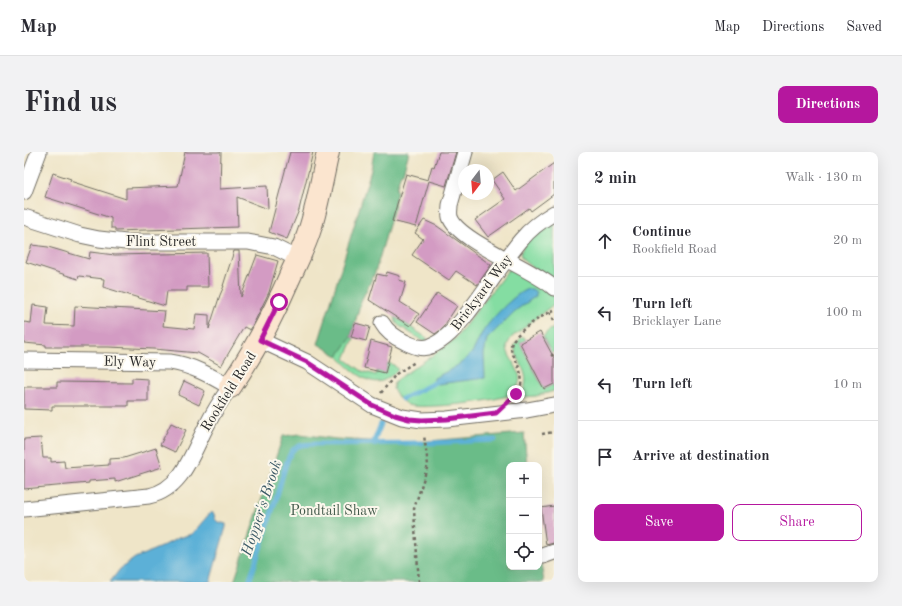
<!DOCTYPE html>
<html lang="en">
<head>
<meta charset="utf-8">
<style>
  body { margin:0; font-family:"Old Standard TT",serif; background:#f2f2f3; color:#2b2b33 }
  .controls { position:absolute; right:12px; bottom:12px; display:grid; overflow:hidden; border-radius:8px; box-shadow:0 4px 16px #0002 }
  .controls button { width:36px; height:36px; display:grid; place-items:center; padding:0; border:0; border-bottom:1px solid #e1e1e2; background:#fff; color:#2b2b33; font:20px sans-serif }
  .compass { position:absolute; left:434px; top:12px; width:36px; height:36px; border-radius:50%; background:#fff; box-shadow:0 4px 16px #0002; rotate:196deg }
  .stop { position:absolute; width:12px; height:12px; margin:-9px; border:3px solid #b5179e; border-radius:50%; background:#fff }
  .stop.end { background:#b5179e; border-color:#fff; box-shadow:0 1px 4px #0008 }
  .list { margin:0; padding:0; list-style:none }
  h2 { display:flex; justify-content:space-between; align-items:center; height:52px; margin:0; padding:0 16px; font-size:17px }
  h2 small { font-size:13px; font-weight:400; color:#7c7c81 }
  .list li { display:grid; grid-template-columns:26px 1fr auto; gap:12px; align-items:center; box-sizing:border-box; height:72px; padding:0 16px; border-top:1px solid #e1e1e2 }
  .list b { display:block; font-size:15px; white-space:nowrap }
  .list p { margin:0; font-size:13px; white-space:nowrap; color:#7c7c81 }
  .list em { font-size:13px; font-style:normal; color:#7c7c81 }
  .actions { display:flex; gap:8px; padding:12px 16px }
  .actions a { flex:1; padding:9px 0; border:1px solid #b5179e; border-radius:8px; text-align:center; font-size:14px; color:#b5179e }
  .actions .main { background:#b5179e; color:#fff }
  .icon { flex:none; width:22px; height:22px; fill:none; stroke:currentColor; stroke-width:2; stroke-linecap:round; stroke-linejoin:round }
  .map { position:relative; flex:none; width:530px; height:430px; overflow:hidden; border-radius:8px }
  header { display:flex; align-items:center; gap:24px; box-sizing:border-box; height:56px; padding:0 20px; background:#fff; border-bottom:1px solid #e1e1e2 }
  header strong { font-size:19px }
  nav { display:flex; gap:22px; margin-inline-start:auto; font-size:14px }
  .intro { display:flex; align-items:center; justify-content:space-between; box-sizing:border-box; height:96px; padding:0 24px }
  h1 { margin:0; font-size:28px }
  .button { padding:10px 18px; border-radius:8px; background:#b5179e; color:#fff; font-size:14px; font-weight:700 }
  main { display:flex; gap:24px; padding:0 24px }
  aside { flex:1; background:#fff; border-radius:8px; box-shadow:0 4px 16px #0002 }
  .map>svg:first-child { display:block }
  .green { fill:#84dda2; stroke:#588466 }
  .forest { fill:#6bbc88; stroke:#4b745a }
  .water { fill:#5bb0d7; stroke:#436e81 }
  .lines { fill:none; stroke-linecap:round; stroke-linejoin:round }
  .stream { stroke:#5bb0d7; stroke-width:5 }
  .building { fill:#d39bc3 }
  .street-casing { stroke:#706c62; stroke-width:17 }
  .secondary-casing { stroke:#706c62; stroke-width:24 }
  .path { stroke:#706c62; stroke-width:2.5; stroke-dasharray:3 3; stroke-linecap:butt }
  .street { stroke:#fff; stroke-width:15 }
  .secondary { stroke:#fbe5cf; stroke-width:22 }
  .route { stroke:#b5179e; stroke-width:5 }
  .labels { text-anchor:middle; stroke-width:4; stroke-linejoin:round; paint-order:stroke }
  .street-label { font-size:14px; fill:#2b2b2b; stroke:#fbf7ec }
  .park-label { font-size:14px; fill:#415849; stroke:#fbf7ec }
  .water-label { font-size:15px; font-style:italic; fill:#3c5a67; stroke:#fbf7ec }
</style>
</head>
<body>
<header>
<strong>Map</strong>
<nav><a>Map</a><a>Directions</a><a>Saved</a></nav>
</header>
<div class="intro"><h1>Find us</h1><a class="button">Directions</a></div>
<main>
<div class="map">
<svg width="530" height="430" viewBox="0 0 530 430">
  <rect width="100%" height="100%" fill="#fbf7ec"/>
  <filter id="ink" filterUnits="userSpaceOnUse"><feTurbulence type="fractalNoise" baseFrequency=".025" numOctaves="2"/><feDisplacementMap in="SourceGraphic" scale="8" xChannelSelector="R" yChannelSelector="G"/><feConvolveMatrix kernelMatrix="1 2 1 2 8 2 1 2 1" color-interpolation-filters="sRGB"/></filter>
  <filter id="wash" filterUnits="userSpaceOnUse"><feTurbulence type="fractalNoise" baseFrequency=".012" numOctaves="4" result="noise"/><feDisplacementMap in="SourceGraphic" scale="16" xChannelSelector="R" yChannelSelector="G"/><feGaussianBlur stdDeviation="0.9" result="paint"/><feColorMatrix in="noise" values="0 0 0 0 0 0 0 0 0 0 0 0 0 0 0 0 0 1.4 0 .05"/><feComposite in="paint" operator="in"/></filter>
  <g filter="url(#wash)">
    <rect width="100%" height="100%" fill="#efe5c8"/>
    <path class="green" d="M530 67V128C522 123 501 113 497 105 492 95 522 73 530 67Z
      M487 117 519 134 530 144V152L488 185C485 189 483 192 483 196 485 211 506 223 489 241 481 249 396 258 384 253 378 250 372 243 369 237L370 231 372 228 412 201 431 187 484 118Z
      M371 165 403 186V189H399L374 173 372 170Z
      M530 176V200L527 201 519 185 524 179Z
      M499 184 502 188 496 191 520 237 530 232V239L512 244 498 245 496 243C511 224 492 211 490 193Z
      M327 185 330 186 321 207 338 219 352 223 353 219 361 221 364 211 370 213 374 218C369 222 364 227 358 229 343 234 323 214 314 204Z"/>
    <path class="forest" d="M350 0H385L379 21H377L372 37 373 39 370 52H371L351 121 337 149 327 185 314 204 294 192 347 18Z
      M500 281 503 313H485V415H515V400L520 430H210L259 284 276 282 312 287 381 291Z"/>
    <path class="water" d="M504 137H508L512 140V144L491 159 463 187 460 202 461 226 414 232 410 230V226C422 220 437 213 446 203 452 196 453 189 458 181 465 169 491 141 504 137Z
      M187 360 190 362 191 367 194 370 202 372V375L186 430H86L96 417 111 406 139 394 154 386 168 382Z"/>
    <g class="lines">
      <path class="stream" d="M378 247 416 228
        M405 291 471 288
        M349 292 357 272
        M225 430C235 400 245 370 254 340 257 330 262 307 268 299 273 292 285 292 293 292L398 291"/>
    </g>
    <g id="blocks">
      <path class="building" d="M161 0H197L196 37 243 34 244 57 213 45 214 75 91 79V76H87V66L21 45 29 21 47 27 46 29 102 47V36L154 34Z
        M266 0H289L275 58 263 87 245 80Z
        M415 0H432L422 34 405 29 392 75 368 69 382 22 404 28 408 14 410 15Z
        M530 11V42L507 59 505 56 464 85 451 68 481 47 468 28 479 20 492 39Z
        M400 68 413 74 467 113 453 133 432 119 425 128 388 103 399 87 391 81Z
        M8 93 24 95 65 107 66 100 91 103 183 101 184 135H163V139H143L141 154 79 135 80 127 55 124 54 127 2 110Z
        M210 99H215L217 145 233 103 254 109 245 140 228 175 226 178 220 175 197 214 174 201 130 197 84 195H22V193L0 191V170L7 171 9 153 24 155 22 173 50 174 51 154 141 159 139 174 170 177 172 162 185 163V177L196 143 200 134H199Z
        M363 120 376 124 375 128 382 130 376 150 395 162 386 174 345 148 353 122 362 124Z
        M413 141 433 154 418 177 411 182 393 170Z
        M331 171 346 175 342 189 327 185Z
        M516 180 530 206V232L520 237 496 191Z
        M347 189 368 195 361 221 340 216Z
        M108 226 124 227V249H104V254H28V258L0 257V235H33V230L108 231Z
        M160 229 181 239 175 253 154 243Z
        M147 271 162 278 151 300 136 293Z
        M17 286 19 306H27V310L40 309 41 316 85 313V307L100 306 132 296 138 315 91 330V327L65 329V331L0 337V287Z
        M530 354V391L522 393 517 356Z"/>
    </g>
  </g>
  <g filter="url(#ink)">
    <use href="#blocks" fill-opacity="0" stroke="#706c62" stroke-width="1"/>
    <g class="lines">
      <defs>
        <path id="street" d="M441 0 426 53C426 57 425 61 426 65 433 89 510 117 530 136
          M0 40 15 0
          M0 65 56 83 75 87 102 90H224L250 95 274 107
          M358 171C363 180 372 186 381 190 389 194 398 198 407 194 422 188 433 174 443 162 462 138 478 111 497 88 506 77 518 68 530 61
          M236 188 283 210 348 253 378 265 398 268 423 267 503 258 530 253
          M0 208 146 210C168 213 187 224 206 235 197 248 189 261 182 275 168 302 158 337 125 344L0 357
          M519 404 530 400"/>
        <path id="secondary" d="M206 235C232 197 249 164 267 122 274 107 281 93 286 77 294 52 298 26 304 0"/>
      </defs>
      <use href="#street" class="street-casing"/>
      <use href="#secondary" class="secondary-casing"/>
      <path class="path" d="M526 160 530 168
        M527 204 530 202
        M357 241 372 222 391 210
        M491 244C503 230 496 218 490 204 488 202 487 198 487 195 486 183 519 163 530 158
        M518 282 530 280
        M395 430 391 376 390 357 404 313 400 283"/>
      <use href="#street" class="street"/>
      <use href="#secondary" class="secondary"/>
    </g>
  </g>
  <g class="lines" filter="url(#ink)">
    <path class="route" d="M255 150 236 188 283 210 348 253 371 263 385 267 398 268 423 267 472 261 492 242"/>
  </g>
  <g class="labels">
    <g class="street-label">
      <text x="137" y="94">Flint Street</text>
      <text transform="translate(457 140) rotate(-53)" y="5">Brickyard Way</text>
      <text transform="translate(106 209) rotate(1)" y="5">Ely Way</text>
      <text transform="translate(204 239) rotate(-58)" y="5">Rookfield Road</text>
    </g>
    <g class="park-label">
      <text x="310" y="363">Pondtail Shaw</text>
    </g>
    <g class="water-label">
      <text transform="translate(237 356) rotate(-72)" y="5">Hopper's Brook</text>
    </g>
  </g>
</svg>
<div class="controls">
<button>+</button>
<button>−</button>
<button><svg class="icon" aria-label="locate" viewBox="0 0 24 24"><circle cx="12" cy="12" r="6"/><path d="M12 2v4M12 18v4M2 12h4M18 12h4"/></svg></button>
</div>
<svg class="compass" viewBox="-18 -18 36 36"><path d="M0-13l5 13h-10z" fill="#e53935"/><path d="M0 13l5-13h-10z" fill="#7c7c81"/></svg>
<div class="stop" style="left:255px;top:150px"></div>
<div class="stop end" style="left:492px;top:242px"></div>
</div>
<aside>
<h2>2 min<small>Walk · 130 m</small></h2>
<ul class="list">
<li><svg class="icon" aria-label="ahead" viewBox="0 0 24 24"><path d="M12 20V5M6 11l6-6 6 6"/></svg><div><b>Continue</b><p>Rookfield Road</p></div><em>20 m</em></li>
<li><svg class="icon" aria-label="left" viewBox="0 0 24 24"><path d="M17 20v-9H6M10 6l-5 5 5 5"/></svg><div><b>Turn left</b><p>Bricklayer Lane</p></div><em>100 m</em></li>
<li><svg class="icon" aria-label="left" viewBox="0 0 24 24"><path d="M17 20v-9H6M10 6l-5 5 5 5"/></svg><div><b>Turn left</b></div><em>10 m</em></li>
<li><svg class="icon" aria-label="arrive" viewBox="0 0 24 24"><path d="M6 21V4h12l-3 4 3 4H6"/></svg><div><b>Arrive at destination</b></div></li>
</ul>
<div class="actions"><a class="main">Save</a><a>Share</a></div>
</aside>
</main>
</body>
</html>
